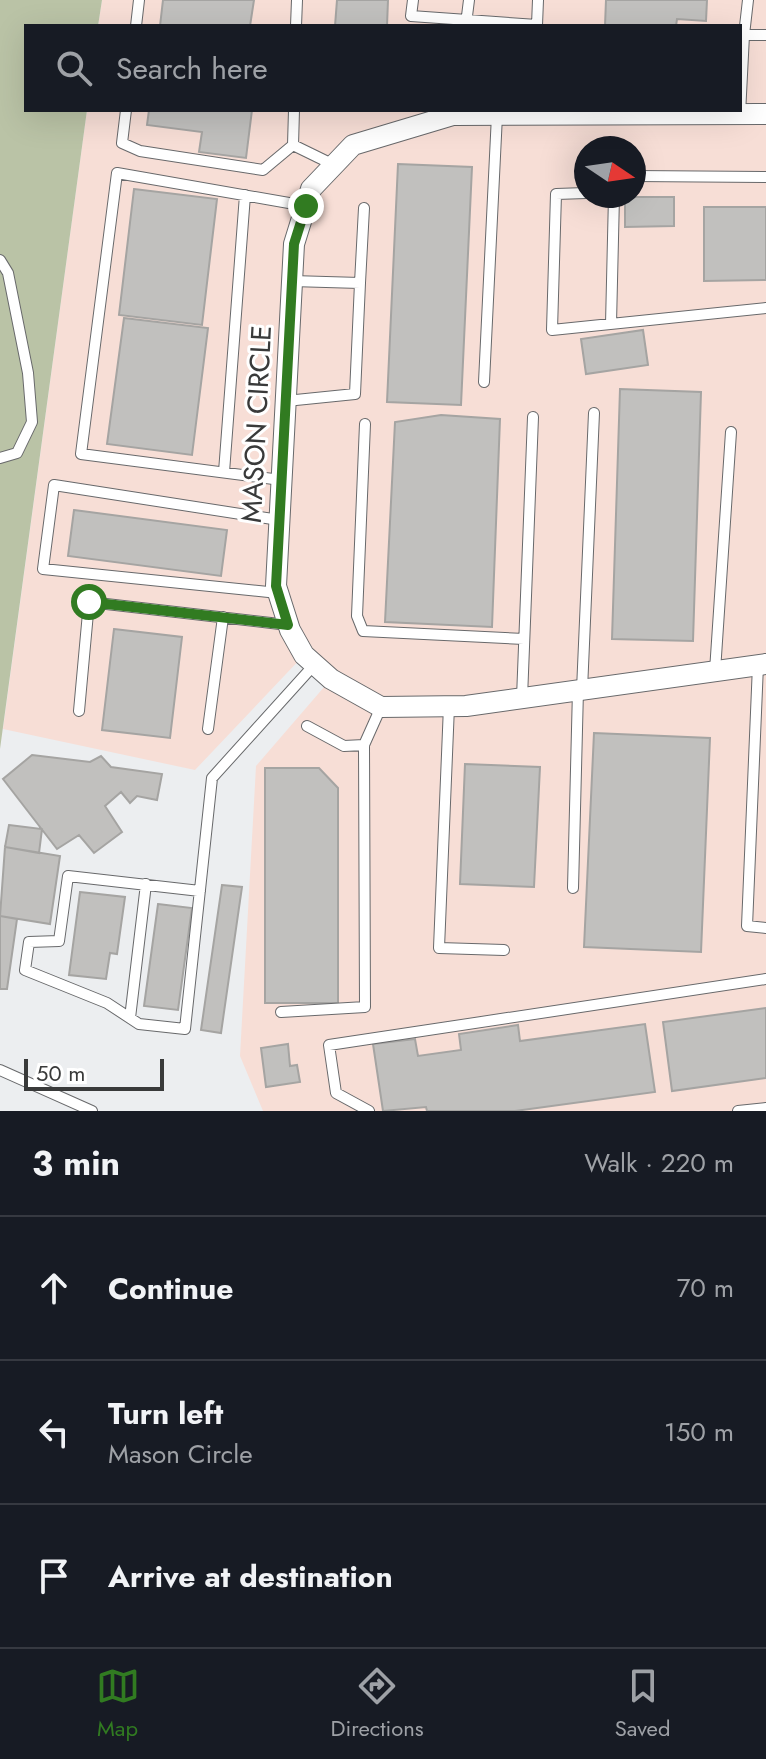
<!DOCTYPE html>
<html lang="en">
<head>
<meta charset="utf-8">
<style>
  body { margin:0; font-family:Jost,sans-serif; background:#242831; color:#f1f3f6 }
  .compass { position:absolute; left:574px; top:136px; width:72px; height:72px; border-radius:50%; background:#171b24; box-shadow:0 8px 32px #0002; rotate:103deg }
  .scale { position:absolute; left:24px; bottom:20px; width:140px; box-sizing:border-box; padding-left:8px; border:4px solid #393a3a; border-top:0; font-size:22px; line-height:28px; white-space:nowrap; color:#393a3a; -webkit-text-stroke:6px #fff; paint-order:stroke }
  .stop { position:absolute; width:24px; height:24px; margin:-18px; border:6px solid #317b21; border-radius:50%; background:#fff }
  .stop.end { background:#317b21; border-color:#fff; box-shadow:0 2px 8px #0008 }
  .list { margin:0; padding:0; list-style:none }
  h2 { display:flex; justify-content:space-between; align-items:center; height:104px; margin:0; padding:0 32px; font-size:34px }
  h2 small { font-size:26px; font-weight:400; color:#9ea1a6 }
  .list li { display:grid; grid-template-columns:52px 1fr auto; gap:24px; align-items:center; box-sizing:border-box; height:144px; padding:0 32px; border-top:2px solid #363941 }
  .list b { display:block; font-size:30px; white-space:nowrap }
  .list p { margin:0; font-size:26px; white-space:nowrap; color:#9ea1a6 }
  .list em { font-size:26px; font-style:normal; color:#9ea1a6 }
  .icon { flex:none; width:44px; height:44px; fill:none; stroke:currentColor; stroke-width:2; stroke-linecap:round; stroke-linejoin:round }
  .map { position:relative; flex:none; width:766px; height:1111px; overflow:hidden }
  .search { position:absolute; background:#171b24; box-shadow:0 8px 32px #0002; left:24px; right:24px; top:24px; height:88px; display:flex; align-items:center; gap:20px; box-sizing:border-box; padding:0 28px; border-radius:0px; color:#9ea1a6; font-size:30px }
  .sheet { height:536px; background:#171b24 }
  nav { display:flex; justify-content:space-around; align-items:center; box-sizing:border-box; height:112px; border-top:2px solid #363941; background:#171b24; font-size:22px; color:#9ea1a6 }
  nav a { display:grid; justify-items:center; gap:4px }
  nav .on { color:#317b21 }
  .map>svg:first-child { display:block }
  .industrial { fill:#f7ded6; fill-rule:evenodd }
  .green { fill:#bac3a6 }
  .building { fill:#c1c0be; stroke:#a5a4a2; stroke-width:2 }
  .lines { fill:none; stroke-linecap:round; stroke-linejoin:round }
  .service-casing { stroke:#68696b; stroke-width:12 }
  .minor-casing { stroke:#68696b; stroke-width:22 }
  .service { stroke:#fff; stroke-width:10 }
  .minor { stroke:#fff; stroke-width:20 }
  .route { stroke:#317b21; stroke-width:10 }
  .labels { text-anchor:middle; stroke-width:6; stroke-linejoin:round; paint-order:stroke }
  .street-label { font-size:28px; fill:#393a3a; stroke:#fff }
</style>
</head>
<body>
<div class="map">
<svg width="766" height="1111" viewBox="0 0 766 1111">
  <rect width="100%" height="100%" fill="#eceef0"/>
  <path class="industrial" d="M102 0H766V1111H263L240 1056 256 766 331 679 304 655 195 770 3 729 87 110H740V26H98ZM586 148H634V196H586Z"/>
  <path class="green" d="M0 0H102L98 26H26V110H87L0 749Z"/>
  <path class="building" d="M163 0H254L250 26H160Z
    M337 0H388L387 26H335Z
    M606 0H707L706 21 677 19 676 26H605Z
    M149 110H252L246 158 199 152 202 132 147 125Z
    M398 164 472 167 461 405 387 402Z
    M134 189 217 199 202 325 119 315Z
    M625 197H674V226L625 227Z
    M704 207H766V280L704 281Z
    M124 318 208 328 192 455 107 444Z
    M643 330 648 365 586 374 581 339Z
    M620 389 701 392 693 641 612 639Z
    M441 415 500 419 492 627 385 622 395 422Z
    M74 510 227 530 221 576 68 556Z
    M114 629 182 637 170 738 102 730Z
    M594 733 710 738 701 952 584 947Z
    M32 755 90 762 101 756 111 767 162 774 157 800 137 796 130 803 121 792 105 806 122 832 94 853 79 835 57 849 3 779Z
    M465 764 540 767 534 887 460 884Z
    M265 768H319L338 788V1003H265Z
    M9 825 42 829 39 853 5 847Z
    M5 847 60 856 50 924 0 916Z
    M222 885 242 887 221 1033 201 1030Z
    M80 892 125 897 117 954 110 953 106 979 69 975Z
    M158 904 192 908 178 1010 144 1006Z
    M0 916 17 919 7 989H0Z
    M766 1008V1078L672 1091 663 1022Z
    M645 1024 655 1092 515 1111H427L426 1107 383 1111 373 1044 415 1039 418 1056 461 1050 459 1034 518 1025 520 1041Z
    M288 1044 290 1066 297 1065 300 1082 266 1087 261 1048Z"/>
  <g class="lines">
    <defs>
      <path id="service" d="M413 0 411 16 537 25 538 0
        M466 24 469 0
        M136 26 139 0
        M296 26 297 0
        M744 35 748 0
        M126 110 122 143 140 151 263 170 293 145 294 110
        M740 114 744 35H766
        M293 145 334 165
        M634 176 766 177
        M586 193 556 194 552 330 766 308
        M0 260 8 273 28 373 32 422 17 453 0 458
        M292 281 360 283 364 208
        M611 324 614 196
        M484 382 497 115
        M286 401 355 394 360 283
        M365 424 357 616 363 631 524 639
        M224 472 245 195
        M281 480 81 454 117 173 306 206
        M278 593 43 569 54 485 279 520
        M758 665 747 926 766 928
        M715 671 731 432
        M582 690 594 413
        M522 698 533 417
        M449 706 439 948 504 950
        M79 711 89 602 288 625
        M307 726 344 746 364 745
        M208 729 223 617
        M573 888 578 690
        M200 891 68 876 59 941 29 942 25 970 107 1003 139 1024 185 1029 212 778 314 665
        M281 1012 365 1007 364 745 381 707
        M130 1018 146 884
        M0 1070 92 1111
        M369 1111 336 1093 329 1045 766 979
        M738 1111 766 1108"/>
      <path id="minor" d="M766 114 453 115 353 145 311 189 294 244 276 586 290 630 304 655 331 679 381 707 466 706 766 664"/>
    </defs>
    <use href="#service" class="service-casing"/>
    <use href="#minor" class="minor-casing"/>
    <use href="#service" class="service"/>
    <use href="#minor" class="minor"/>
  </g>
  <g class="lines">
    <path class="route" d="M89 602 288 625 276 586 294 244 306 206"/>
  </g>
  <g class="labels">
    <g class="street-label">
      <text transform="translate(256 424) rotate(-87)" y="10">MASON CIRCLE</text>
    </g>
  </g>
</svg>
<svg class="compass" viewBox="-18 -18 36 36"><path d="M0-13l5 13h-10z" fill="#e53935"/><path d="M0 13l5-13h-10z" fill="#9ea1a6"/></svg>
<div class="scale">50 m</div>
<div class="stop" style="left:89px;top:602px"></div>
<div class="stop end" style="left:306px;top:206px"></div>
<div class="search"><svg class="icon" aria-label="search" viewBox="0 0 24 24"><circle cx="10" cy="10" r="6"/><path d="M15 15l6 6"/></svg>Search here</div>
</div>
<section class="sheet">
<h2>3 min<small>Walk · 220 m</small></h2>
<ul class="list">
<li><svg class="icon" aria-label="ahead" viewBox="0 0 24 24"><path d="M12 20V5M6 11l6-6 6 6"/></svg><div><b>Continue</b></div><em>70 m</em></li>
<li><svg class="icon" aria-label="left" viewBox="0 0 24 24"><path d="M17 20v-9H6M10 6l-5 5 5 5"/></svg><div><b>Turn left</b><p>Mason Circle</p></div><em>150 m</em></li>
<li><svg class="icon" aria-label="arrive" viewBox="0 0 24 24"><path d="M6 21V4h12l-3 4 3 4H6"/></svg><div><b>Arrive at destination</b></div></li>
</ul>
</section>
<nav>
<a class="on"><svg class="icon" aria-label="map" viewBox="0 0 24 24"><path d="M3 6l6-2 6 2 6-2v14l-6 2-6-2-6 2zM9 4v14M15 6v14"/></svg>Map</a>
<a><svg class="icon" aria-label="directions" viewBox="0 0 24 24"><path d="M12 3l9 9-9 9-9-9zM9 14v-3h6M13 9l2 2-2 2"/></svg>Directions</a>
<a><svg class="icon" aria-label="saved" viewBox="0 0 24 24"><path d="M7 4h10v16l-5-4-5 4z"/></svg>Saved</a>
</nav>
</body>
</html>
